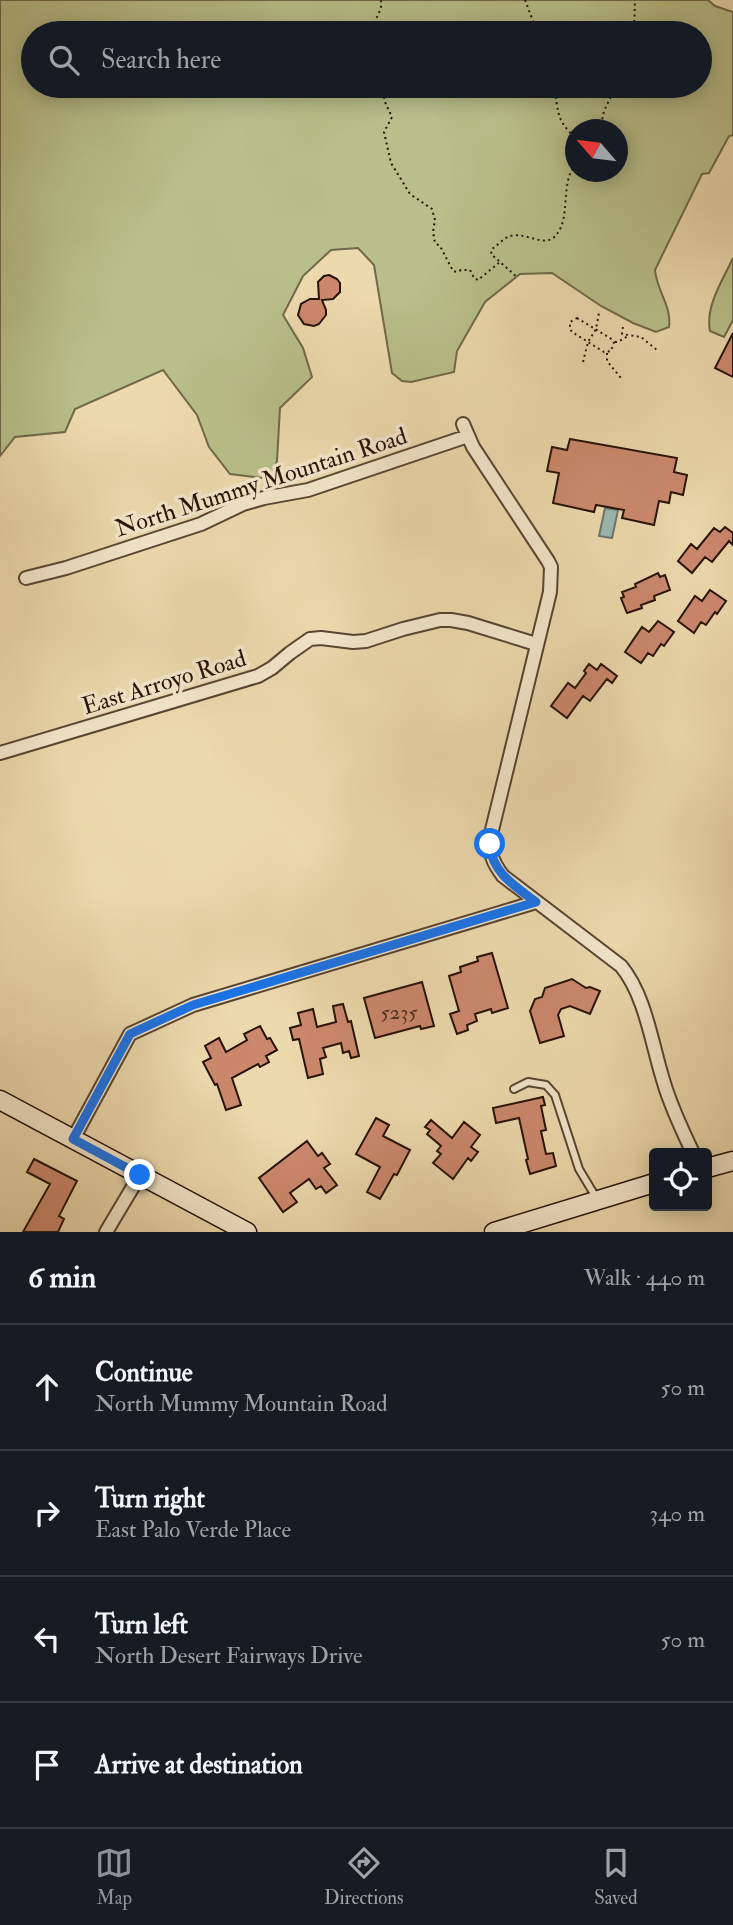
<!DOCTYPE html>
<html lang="en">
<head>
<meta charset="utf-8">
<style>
  body { margin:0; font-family:"IM FELL Double Pica",serif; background:#20242c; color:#f1f3f6 }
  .controls { position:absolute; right:21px; bottom:21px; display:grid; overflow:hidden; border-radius:7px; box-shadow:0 4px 18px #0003 }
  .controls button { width:63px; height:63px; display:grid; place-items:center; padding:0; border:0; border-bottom:2px solid #363941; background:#171b24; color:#f1f3f6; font:35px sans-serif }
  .compass { position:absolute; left:565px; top:119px; width:63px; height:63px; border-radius:50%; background:#171b24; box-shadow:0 4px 18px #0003; rotate:298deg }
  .stop { position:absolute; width:21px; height:21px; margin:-16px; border:5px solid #1a73e8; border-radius:50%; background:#fff }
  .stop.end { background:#1a73e8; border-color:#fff; box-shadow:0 2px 7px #0008 }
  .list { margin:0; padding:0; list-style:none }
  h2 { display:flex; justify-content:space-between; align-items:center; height:91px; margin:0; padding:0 28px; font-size:30px }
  h2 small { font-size:23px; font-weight:400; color:#9ea1a6 }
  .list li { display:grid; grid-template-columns:46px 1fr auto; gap:21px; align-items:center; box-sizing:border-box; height:126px; padding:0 28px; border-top:2px solid #363941 }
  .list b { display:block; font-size:26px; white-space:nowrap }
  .list p { margin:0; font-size:23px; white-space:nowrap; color:#9ea1a6 }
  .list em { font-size:23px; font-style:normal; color:#9ea1a6 }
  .icon { flex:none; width:38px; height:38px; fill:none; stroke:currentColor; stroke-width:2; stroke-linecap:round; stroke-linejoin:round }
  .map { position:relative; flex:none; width:733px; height:1232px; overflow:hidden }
  .search { position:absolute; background:#171b24; box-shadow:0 4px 18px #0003; left:21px; right:21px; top:21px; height:77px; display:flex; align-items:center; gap:18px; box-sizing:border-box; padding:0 24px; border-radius:38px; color:#9ea1a6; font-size:26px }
  .sheet { height:595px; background:#171b24 }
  nav { display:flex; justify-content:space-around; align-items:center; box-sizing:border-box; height:98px; border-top:2px solid #363941; background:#171b24; font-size:19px; color:#9ea1a6 }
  nav a { display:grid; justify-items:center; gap:4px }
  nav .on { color:#8c9099 }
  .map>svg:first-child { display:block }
  .green { fill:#b8bf8a; stroke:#706849; stroke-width:2; fill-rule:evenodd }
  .water { fill:#9bb9b2; stroke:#6d766e; stroke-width:2 }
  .building { fill:#cc886d; stroke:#271208; stroke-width:2 }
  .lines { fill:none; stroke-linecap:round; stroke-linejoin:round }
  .lane-casing { stroke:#584431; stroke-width:10 }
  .street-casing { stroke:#584431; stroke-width:16 }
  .secondary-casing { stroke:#271208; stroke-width:21 }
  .path { stroke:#271208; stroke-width:2; stroke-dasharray:2 3.5; stroke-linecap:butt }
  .lane { stroke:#f3e6ca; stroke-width:6 }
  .street { stroke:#f3e6ca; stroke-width:12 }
  .secondary { stroke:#f3e6ca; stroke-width:18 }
  .route { stroke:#1a73e8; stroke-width:9 }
  .labels { text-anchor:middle; stroke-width:7; stroke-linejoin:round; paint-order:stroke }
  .number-label { font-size:21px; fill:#503021 }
  .street-label { font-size:24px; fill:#271208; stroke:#f3e6ca }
</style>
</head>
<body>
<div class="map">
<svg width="733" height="1232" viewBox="0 0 733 1232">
  <rect width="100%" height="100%" fill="#ecd9ad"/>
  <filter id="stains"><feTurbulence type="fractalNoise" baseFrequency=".00286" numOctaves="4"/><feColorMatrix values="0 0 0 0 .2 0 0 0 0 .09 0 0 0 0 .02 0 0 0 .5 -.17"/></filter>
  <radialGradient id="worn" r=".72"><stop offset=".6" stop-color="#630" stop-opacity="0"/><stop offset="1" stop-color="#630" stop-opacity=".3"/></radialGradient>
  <path class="green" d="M0 0H708L715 6 733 12V135L729 136 709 173 702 174 655 270C657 292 672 306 669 327L656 332 633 323 601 306 552 273 520 274 485 302 457 351 454 372 411 382 402 381 392 373 374 265 358 248 331 250 303 276 283 315 303 348 312 377 280 408 277 461 270 479 230 474 209 447 197 415 163 370 75 409 65 432 15 437 0 456ZM33 33H700V86H33ZM576 130H618V172H576Z
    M733 258V320L724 337 710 331C705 306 723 280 733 258Z"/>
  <path class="water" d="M605 508 618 510 612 538 599 536Z"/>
  <path class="building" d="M329 275 337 279 340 283V292L333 299 322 300 326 310V315L319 324 314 326 304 324 298 315 301 304 310 299H319L318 282 324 276Z
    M733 333V377L715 368Z
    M570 439 677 458 674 472 687 475 683 495 671 492 669 503 659 501 654 525 622 518 624 510 596 505 594 512 553 503 559 473 547 471 552 447 567 450Z
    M725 527 733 533V545L729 541 712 562 705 557 692 573 678 561 691 544 697 549 714 528 720 532Z
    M658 573 660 577 665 575 670 590 654 596 655 600 641 605 642 608 627 613 621 598 624 597 622 592 636 587 635 584Z
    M710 590 726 601 717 614 715 612 706 625 701 622 694 633 678 621 695 596 702 601Z
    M658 621 674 632 664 646 661 644 653 656 648 653 641 663 625 652 642 627 649 632Z
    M589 664 597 670 601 664 617 676 612 683 607 679 590 701 583 696 567 718 551 706 568 683 575 688 586 673 584 671Z
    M492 953 508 1008 492 1013 491 1009 475 1014 477 1021 467 1025 468 1030 457 1034 450 1014 459 1011 449 976 461 972 460 967 478 961 477 957Z
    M572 979 586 988 590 987 600 991 590 1014 570 1006 561 1009 558 1015 564 1036 540 1043 530 1011 535 999 542 997 545 988Z
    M422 982 434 1026 421 1029 420 1026 375 1038 364 998Z
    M343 1004 348 1022 351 1021 359 1056 351 1058 349 1051 343 1053 341 1043 323 1048 326 1057 320 1059 323 1074 308 1078 299 1039 293 1040 290 1028 301 1025 298 1013 313 1009 317 1027 336 1022 333 1006Z
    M260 1026 267 1039 270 1038 277 1050 266 1056 269 1062 260 1067 258 1064 232 1078 241 1105 226 1110 217 1084 215 1085 203 1062 211 1058 205 1046 219 1038 226 1052 247 1040 244 1034Z
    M543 1097 545 1105 541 1106 546 1130 541 1131 546 1154 553 1153 556 1166 530 1174 526 1160 528 1159 519 1118 496 1123 493 1108Z
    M376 1118 389 1125 383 1136 410 1150 397 1175 394 1174 380 1199 367 1192 380 1167 356 1154Z
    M431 1120 452 1138 464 1122 480 1135 471 1147 478 1152 471 1161 468 1158 453 1179 433 1163 441 1154 437 1151 441 1146 427 1134 430 1130 425 1127Z
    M307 1141 318 1156 322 1153 330 1164 324 1168 337 1185 326 1193 321 1186 316 1189 309 1179 290 1193 297 1202 283 1212 259 1178Z
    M34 1159 77 1181 59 1216 64 1219 58 1232H23L50 1184 27 1172Z"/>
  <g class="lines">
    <defs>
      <path id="lane" d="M514 1089 528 1082 546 1085 555 1095 579 1169 597 1199"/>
      <path id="street" d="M463 424 473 447 548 561 551 567 550 592 491 834C488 852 493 863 503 876L621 966C646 996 652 1046 664 1083 671 1107 682 1130 693 1153
        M26 578 66 568 201 524 243 504 264 498 308 490 468 436
        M0 753 258 676 272 668 290 653 310 639 321 638 353 642 366 641 403 629 440 620H451L468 623 536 644
        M73 1139 130 1034 193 1005 536 902
        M106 1232 140 1175"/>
      <path id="secondary" d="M0 1100 247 1232
        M707 1168 733 1161
        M494 1232 654 1183"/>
    </defs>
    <use href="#lane" class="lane-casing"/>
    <use href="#street" class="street-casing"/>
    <use href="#secondary" class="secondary-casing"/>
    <path class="path" d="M525 0 533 21 542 33
      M370 33 381 8V0
      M634 33 635 0
      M382 86 385 102 392 117 384 132 391 163 410 194 432 209 435 220 433 232 435 243 440 246 453 271 457 272 461 270H470L474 278 478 280 500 262 518 278
      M553 86C560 111 554 119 576 138
      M600 130 604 111 616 86
      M499 261 491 254 492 249C498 245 504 238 510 236 526 231 546 250 557 234 571 216 560 180 576 165
      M577 318 610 338 614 342 611 351 604 352 572 332 570 329V322Z
      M623 327 622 334 641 337 657 350
      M615 342H618L628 336
      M607 353V361L621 378
      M583 362 588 342 596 329 599 313"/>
    <use href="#lane" class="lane"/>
    <use href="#street" class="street"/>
    <use href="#secondary" class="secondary"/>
  </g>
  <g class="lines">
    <path class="route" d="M140 1175 73 1139 130 1034 193 1005 536 902C515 886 491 872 490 844"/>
  </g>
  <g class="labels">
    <g class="number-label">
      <text x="399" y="1019">5235</text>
    </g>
    <g class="street-label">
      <text transform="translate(261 482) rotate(-18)" y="8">North Mummy Mountain Road</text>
      <text transform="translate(164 682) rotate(-17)" y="8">East Arroyo Road</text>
    </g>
  </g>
  <rect width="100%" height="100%" filter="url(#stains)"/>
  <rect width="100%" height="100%" fill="url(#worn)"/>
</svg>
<div class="controls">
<button><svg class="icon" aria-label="locate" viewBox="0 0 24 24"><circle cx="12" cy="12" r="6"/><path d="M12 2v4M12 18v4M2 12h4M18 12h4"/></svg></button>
</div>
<svg class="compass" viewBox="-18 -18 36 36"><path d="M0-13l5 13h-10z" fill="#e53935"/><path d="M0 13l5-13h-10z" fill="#9ea1a6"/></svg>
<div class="stop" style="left:490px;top:844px"></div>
<div class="stop end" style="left:140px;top:1175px"></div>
<div class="search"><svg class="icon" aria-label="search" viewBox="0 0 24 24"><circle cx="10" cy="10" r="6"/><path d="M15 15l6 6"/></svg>Search here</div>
</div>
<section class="sheet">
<h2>6 min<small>Walk · 440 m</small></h2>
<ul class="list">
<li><svg class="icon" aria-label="ahead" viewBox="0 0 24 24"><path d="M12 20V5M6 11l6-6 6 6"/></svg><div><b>Continue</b><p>North Mummy Mountain Road</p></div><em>50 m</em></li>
<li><svg class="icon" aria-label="right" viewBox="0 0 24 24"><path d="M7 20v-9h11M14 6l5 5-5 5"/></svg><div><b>Turn right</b><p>East Palo Verde Place</p></div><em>340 m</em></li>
<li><svg class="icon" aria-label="left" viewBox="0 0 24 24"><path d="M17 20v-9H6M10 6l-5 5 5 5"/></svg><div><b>Turn left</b><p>North Desert Fairways Drive</p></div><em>50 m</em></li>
<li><svg class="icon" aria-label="arrive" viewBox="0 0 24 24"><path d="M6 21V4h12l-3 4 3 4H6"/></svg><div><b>Arrive at destination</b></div></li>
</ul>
</section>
<nav>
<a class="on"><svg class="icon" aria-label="map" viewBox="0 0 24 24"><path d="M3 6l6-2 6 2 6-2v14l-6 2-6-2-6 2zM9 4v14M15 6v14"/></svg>Map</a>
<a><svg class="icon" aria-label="directions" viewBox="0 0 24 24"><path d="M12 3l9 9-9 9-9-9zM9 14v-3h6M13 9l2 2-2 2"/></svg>Directions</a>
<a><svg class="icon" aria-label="saved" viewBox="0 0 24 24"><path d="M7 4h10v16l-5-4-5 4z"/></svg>Saved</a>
</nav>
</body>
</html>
